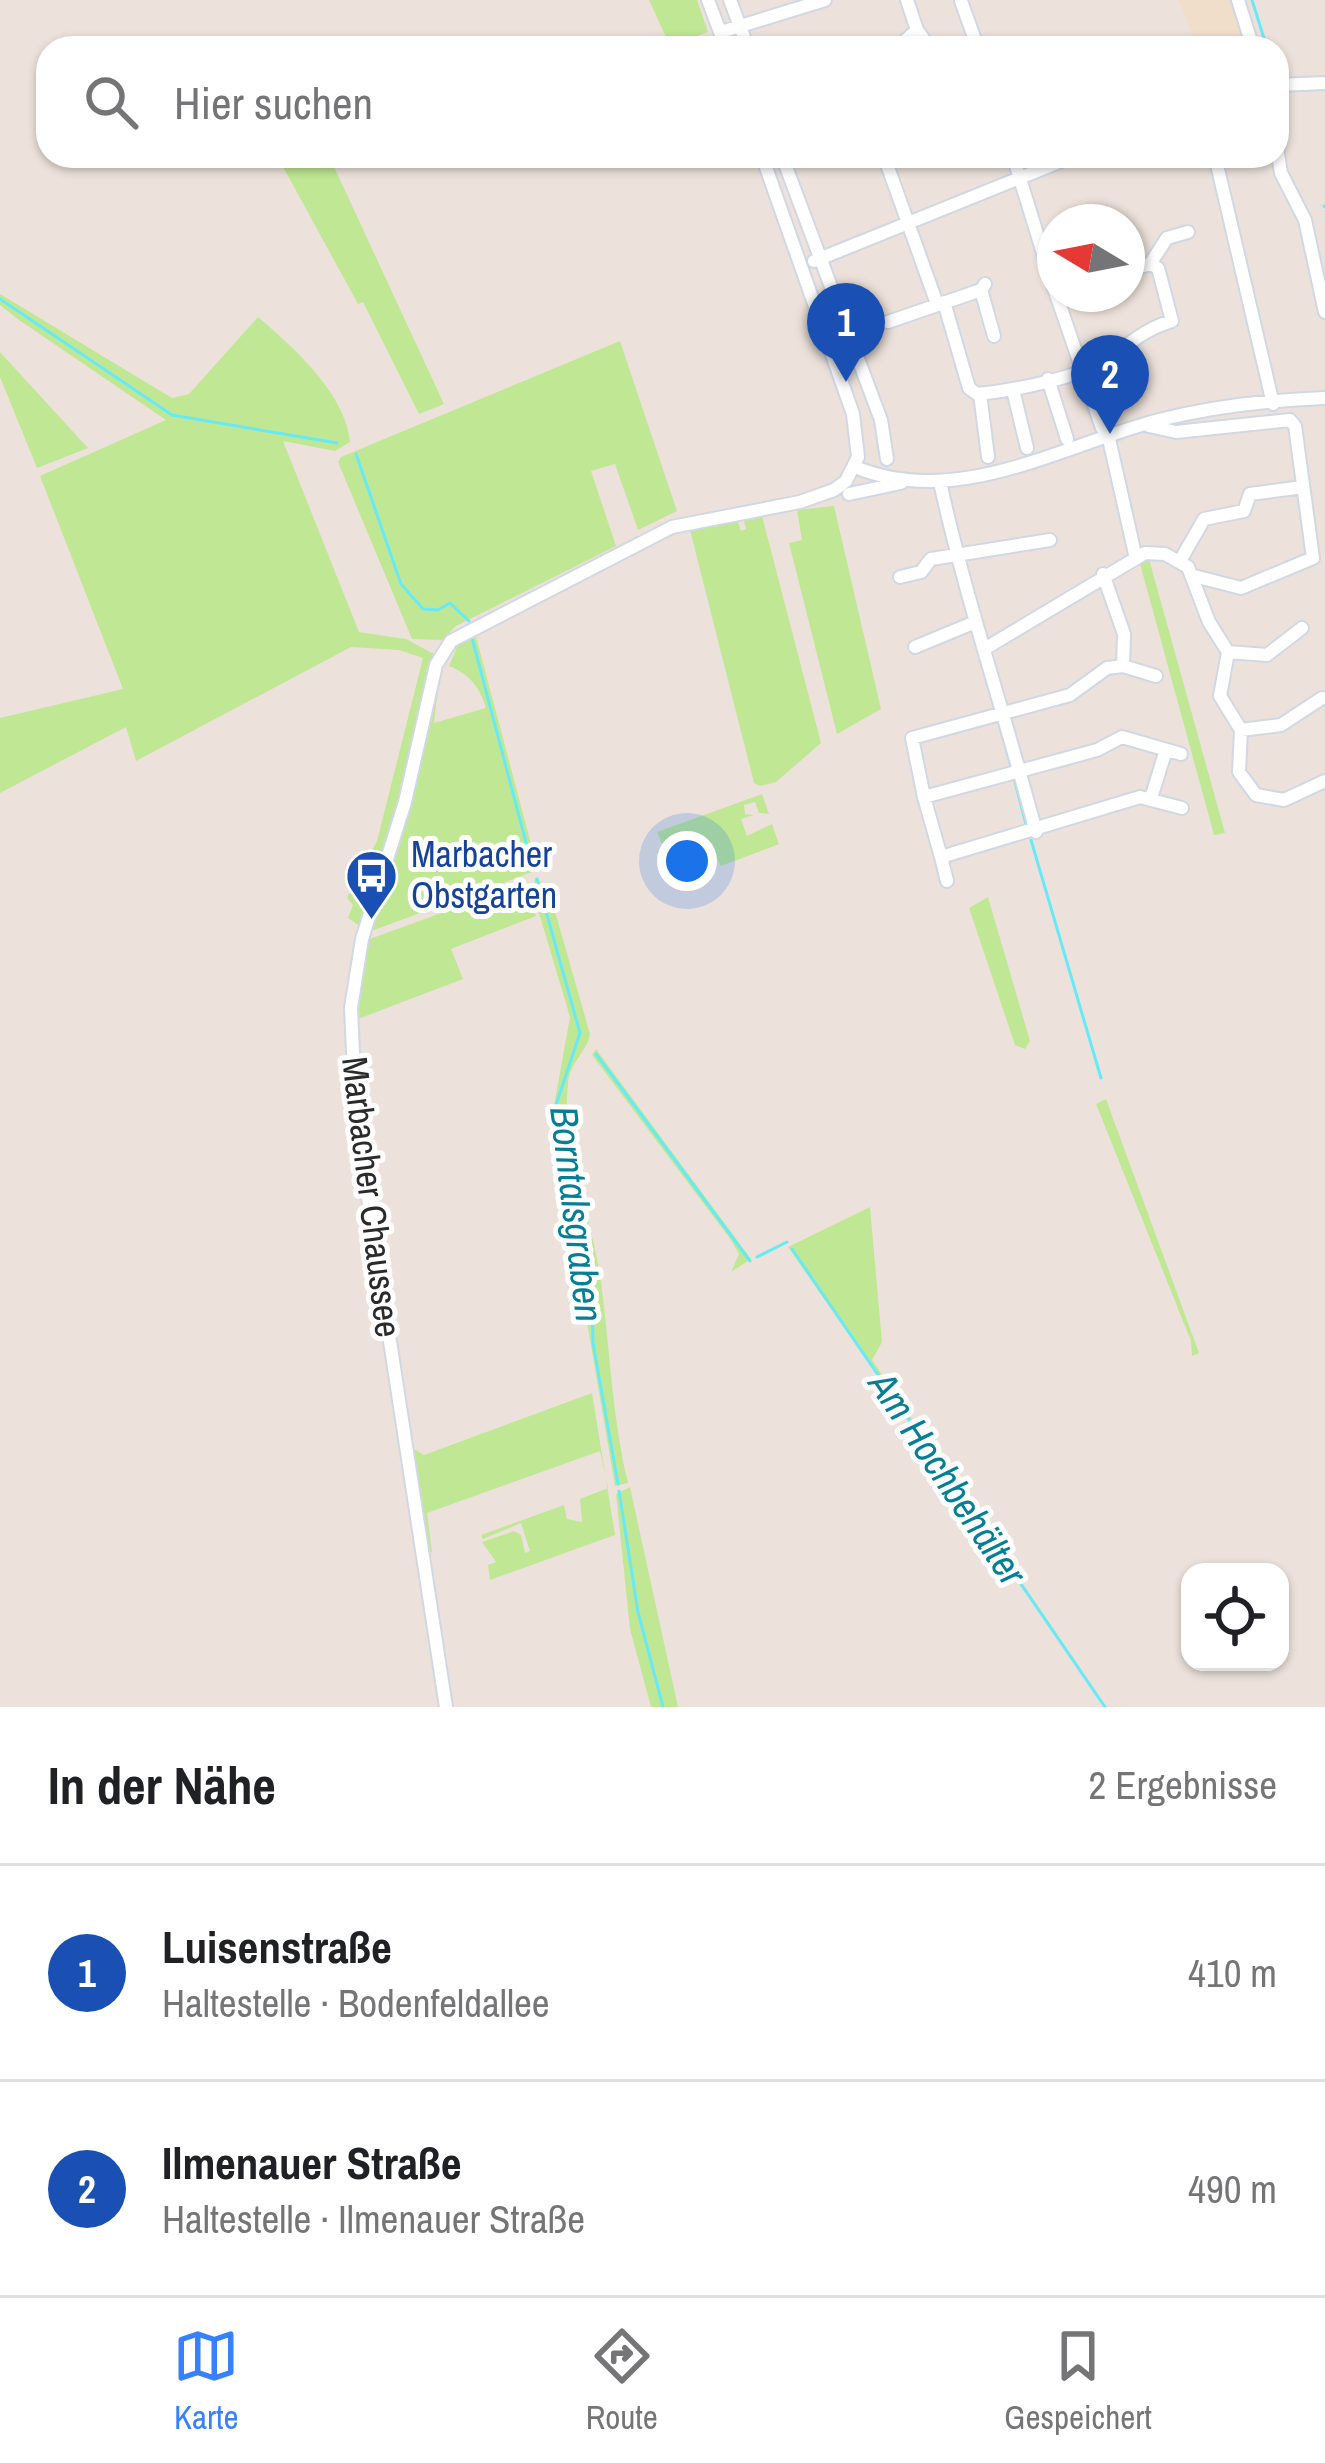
<!DOCTYPE html>
<html lang="de">
<head>
<meta charset="utf-8">
<style>
  body { margin:0; font-family:"Archivo Narrow",sans-serif; background:#f6f6f6; color:#202124 }
  .controls { position:absolute; right:36px; bottom:36px; display:grid; overflow:hidden; border-radius:24px; box-shadow:0 3px 9px #0004 }
  .controls button { width:108px; height:108px; display:grid; place-items:center; padding:0; border:0; border-bottom:3px solid #e0e0e0; background:#fff; color:#202124; font:60px sans-serif }
  .compass { position:absolute; left:1037px; top:204px; width:108px; height:108px; border-radius:50%; background:#fff; box-shadow:0 3px 9px #0004; rotate:280deg }
  .you { position:absolute; left:687px; top:861px; width:42px; height:42px; margin:-30px; border:9px solid #fff; border-radius:50%; background:#1a73e8; box-shadow:0 0 0 18px #1a73e833 }
  .badge { display:grid; place-items:center; width:78px; height:78px; border-radius:50%; background:#3780ff; color:#fff; font-size:39px; font-weight:700 }
  .pin { position:absolute; translate:-50% -99px; filter:drop-shadow(0 3px 6px #0008) }
  .pin::after { content:''; position:absolute; top:63px; width:42px; height:36px; background:inherit; clip-path:polygon(0 0,100% 0,50% 100%) }
  .list { margin:0; padding:0; list-style:none }
  h2 { display:flex; justify-content:space-between; align-items:center; height:156px; margin:0; padding:0 48px; font-size:51px }
  h2 small { font-size:39px; font-weight:400; color:#757577 }
  .list li { display:grid; grid-template-columns:78px 1fr auto; gap:36px; align-items:center; box-sizing:border-box; height:216px; padding:0 48px; border-top:3px solid #e0e0e0 }
  .list b { display:block; font-size:45px; white-space:nowrap }
  .list p { margin:0; font-size:39px; white-space:nowrap; color:#757577 }
  .list em { font-size:39px; font-style:normal; color:#757577 }
  .icon { flex:none; width:66px; height:66px; fill:none; stroke:currentColor; stroke-width:2; stroke-linecap:round; stroke-linejoin:round }
  .map { position:relative; flex:none; width:1325px; height:1707px; overflow:hidden }
  .search { position:absolute; background:#fff; box-shadow:0 3px 9px #0004; left:36px; right:36px; top:36px; height:132px; display:flex; align-items:center; gap:30px; box-sizing:border-box; padding:0 42px; border-radius:36px; color:#757577; font-size:45px }
  .sheet { height:588px; background:#fff }
  nav { display:flex; justify-content:space-around; align-items:center; box-sizing:border-box; height:168px; border-top:3px solid #e0e0e0; background:#fff; font-size:33px; color:#757577 }
  nav a { display:grid; justify-items:center; gap:6px }
  nav .on { color:#3780ff }
  .map>svg:first-child { display:block }
  .education { fill:#f0ddca }
  .green { fill:#c0e794 }
  .lines { fill:none; stroke-linecap:round; stroke-linejoin:round }
  .stream { stroke:#68eaf6; stroke-width:3 }
  .minor-casing { stroke:#d1d8e4; stroke-width:16 }
  .minor { stroke:#fff; stroke-width:12 }
  .labels { text-anchor:middle; stroke-width:10; stroke-linejoin:round; paint-order:stroke }
  .transit-label { font-size:36px; fill:#164399; stroke:#fff; text-anchor:start }
  .street-label { font-size:36px; fill:#2a2a2a; stroke:#fff }
  .water-label { font-size:39px; font-style:italic; fill:#067e95; stroke:#fff }
</style>
</head>
<body>
<div class="map">
<svg width="1325" height="1707" viewBox="0 0 1325 1707">
  <rect width="100%" height="100%" fill="#ede2db"/>
  <path class="education" d="M1179 0H1230L1245 48H1210L1205 37 1195 41Z"/>
  <path class="green" d="M649 0H697L708 32 670 46Z
    M312 156H329L444 404 419 414 363 302 358 304 282 165Z
    M0 294 172 398 189 394 258 317C293 347 346 394 350 442L335 451 283 441 359 632 406 639 434 654 400 801 360 926 348 918 353 905 347 898 377 841 423 658 399 650 351 647 136 761 126 727 0 793V718L123 689 40 476 166 420 19 320 0 305Z
    M620 341 677 511 638 530 615 464 591 471 616 546 456 626 442 640 412 639 338 462 341 457Z
    M0 352 88 448 37 468 0 377Z
    M834 506 881 709 837 734 789 543 802 540 797 510Z
    M762 516 821 743 776 782 760 786 754 783 689 526 737 519 741 531 746 529 743 518Z
    M1149 559 1225 833 1214 835 1139 560Z
    M475 633 538 870 371 931 440 672 434 723 486 708C480 688 470 674 449 666L457 647Z
    M762 794 769 814 759 813 755 802 744 805 745 814 754 815 741 819 747 836 772 824 779 844 721 866 717 859 680 873 671 847 664 849 657 832Z
    M535 878 548 887 590 1034C587 1052 570 1062 568 1083 560 1155 592 1213 601 1282 610 1350 612 1416 628 1483L615 1486 552 1117 570 1017 533 893Z
    M524 883 536 916 451 949 463 979 358 1019 367 940Z
    M988 897 1030 1041 1025 1049 1015 1045 969 908Z
    M596 1049 751 1259 731 1272 739 1254 731 1240 592 1055Z
    M1106 1099 1199 1353 1192 1356 1191 1341 1096 1104Z
    M870 1207 882 1342 872 1360 940 1460 954 1467 946 1472 1107 1707 788 1247Z
    M592 1393 615 1535 490 1580 488 1565 496 1562 482 1542 514 1531 521 1535 525 1553 530 1551 521 1523 483 1539 481 1535 564 1505 567 1519 582 1522 580 1499 608 1488 600 1451 427 1513 432 1552 426 1553 411 1447 424 1455Z
    M630 1487 678 1707H651L630 1629 616 1494Z"/>
  <g class="lines">
    <path class="stream" d="M1252 0 1267 48
      M1324 206 1325 207
      M0 299 172 415 337 443
      M356 454 401 584 423 609 438 610 450 603 469 621
      M472 638 533 869
      M982 665 995 709
      M999 723 1011 766
      M1015 782 1026 824
      M1031 840 1101 1078
      M537 879 580 1033 556 1105 565 1133 560 1153 574 1223 591 1268 593 1343 618 1484
      M596 1054 750 1261
      M792 1249 1105 1707
      M757 1257 787 1242
      M619 1491 638 1612 663 1707"/>
    <defs>
      <path id="minor" d="M708 0 726 48
        M730 0 748 48
        M1238 0 1253 48
        M961 1 978 48
        M917 30 930 48
        M721 32 825 0
        M897 48 917 30 907 0
        M1277 85 1325 83
        M1277 148 1281 173 1305 220 1325 312
        M782 156 881 420 887 459
        M884 156 937 304
        M1013 156 1055 292
        M1215 156 1273 404
        M814 261 1074 156
        M1150 264 1167 238 1188 232
        M981 290 994 336
        M1056 294 1102 428
        M944 302 969 388 977 394C1011 391 1079 378 1107 359 1130 344 1144 329 1172 321L1158 268 1150 264 1127 271
        M888 322 981 290 985 284
        M1048 379 1067 439
        M1013 390 1027 448
        M980 394 988 457
        M1149 426 1176 432 1290 420 1295 426 1313 558 1241 588 1194 576
        M1109 439 1135 554
        M855 467C957 509 1060 446 1159 420 1211 407 1271 400 1325 398
        M940 482C966 601 1005 714 1036 832
        M849 494 901 483
        M1180 561 1204 519 1244 511 1250 494 1303 487
        M1103 574 1124 634 1123 666
        M900 577 921 572 931 559 1050 540
        M915 647 973 623
        M986 648 1145 553 1165 554 1188 567 1209 622 1228 652 1267 655 1302 628
        M1228 652 1220 696 1241 730 1281 725 1322 698
        M1241 730 1239 772 1256 795 1284 800 1325 781
        M924 797 912 738 1070 695 1107 668 1123 666 1156 676
        M1151 798 1166 750
        M941 857 924 797 1097 750 1122 737 1181 754
        M947 881 941 857 1140 797 1182 808
        M446 1707 356 1119 351 1008 362 939 405 802 436 665 451 641 672 527 800 502 834 490 846 481 858 457 853 414 762 156"/>
    </defs>
    <use href="#minor" class="minor-casing"/>
    <use href="#minor" class="minor"/>
  </g>
  <defs>
    <symbol id="bus-pin" viewBox="-11 -11 22 30"><path d="M0 17L-7.5 6A9.5 9.5 0 1 1 7.5 6Z" fill="#1a4fb4" stroke="#fff"/><path d="M-5-6H5V4H4V6H2V4H-2V6H-4V4H-5ZM-3.5-4V0h7V-4ZM-3.5 1.2v1.5H-2V1.2ZM2 1.2v1.5H3.5V1.2Z" fill="#fff"/></symbol>
  </defs>
  <g fill-rule="evenodd">
    <use href="#bus-pin" x="342" y="846" width="59" height="81"/>
  </g>
  <g class="labels">
    <g class="transit-label">
      <text x="411" y="867">Marbacher<tspan x="411" dy="41">Obstgarten</tspan></text>
    </g>
    <g class="street-label">
      <text transform="translate(372 1197) rotate(83)" y="13">Marbacher Chaussee</text>
    </g>
    <g class="water-label">
      <text transform="translate(577 1214) rotate(83)" y="14">Borntalsgraben</text>
      <text transform="translate(948 1478) rotate(56)" y="14">Am Hochbehälter</text>
    </g>
  </g>
</svg>
<div class="controls">
<button><svg class="icon" aria-label="locate" viewBox="0 0 24 24"><circle cx="12" cy="12" r="6"/><path d="M12 2v4M12 18v4M2 12h4M18 12h4"/></svg></button>
</div>
<svg class="compass" viewBox="-18 -18 36 36"><path d="M0-13l5 13h-10z" fill="#e53935"/><path d="M0 13l5-13h-10z" fill="#757577"/></svg>
<div class="you"></div>
<div class="pin badge" style="left:846px;top:382px;background:#1a4fb4">1</div>
<div class="pin badge" style="left:1110px;top:434px;background:#1a4fb4">2</div>
<div class="search"><svg class="icon" aria-label="search" viewBox="0 0 24 24"><circle cx="10" cy="10" r="6"/><path d="M15 15l6 6"/></svg>Hier suchen</div>
</div>
<section class="sheet">
<h2>In der Nähe<small>2 Ergebnisse</small></h2>
<ul class="list">
<li><span class="badge" style="background:#1a4fb4">1</span><div><b>Luisenstraße</b><p>Haltestelle · Bodenfeldallee</p></div><em>410 m</em></li>
<li><span class="badge" style="background:#1a4fb4">2</span><div><b>Ilmenauer Straße</b><p>Haltestelle · Ilmenauer Straße</p></div><em>490 m</em></li>
</ul>
</section>
<nav>
<a class="on"><svg class="icon" aria-label="map" viewBox="0 0 24 24"><path d="M3 6l6-2 6 2 6-2v14l-6 2-6-2-6 2zM9 4v14M15 6v14"/></svg>Karte</a>
<a><svg class="icon" aria-label="directions" viewBox="0 0 24 24"><path d="M12 3l9 9-9 9-9-9zM9 14v-3h6M13 9l2 2-2 2"/></svg>Route</a>
<a><svg class="icon" aria-label="saved" viewBox="0 0 24 24"><path d="M7 4h10v16l-5-4-5 4z"/></svg>Gespeichert</a>
</nav>
</body>
</html>
